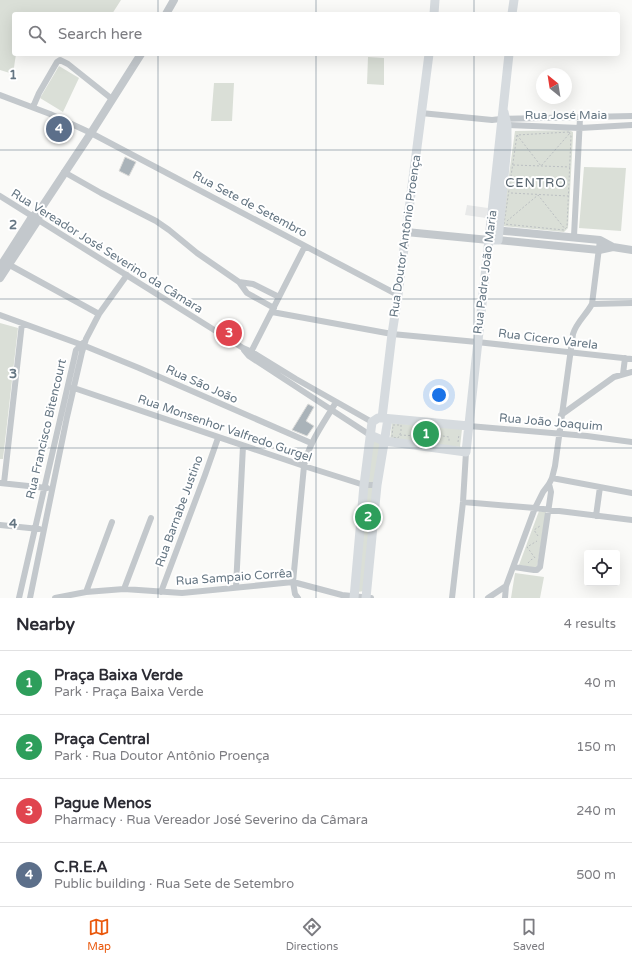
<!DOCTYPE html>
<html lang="en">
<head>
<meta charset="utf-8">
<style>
  body { margin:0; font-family:"Varela Round",sans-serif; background:#f7f7f7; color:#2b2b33 }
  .controls { position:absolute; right:12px; bottom:12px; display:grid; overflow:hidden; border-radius:4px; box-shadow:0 4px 16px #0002 }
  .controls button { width:36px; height:36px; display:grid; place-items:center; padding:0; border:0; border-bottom:1px solid #e1e1e2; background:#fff; color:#2b2b33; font:20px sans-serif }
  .compass { position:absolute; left:536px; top:68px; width:36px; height:36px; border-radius:50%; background:#fff; box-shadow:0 4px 16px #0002; rotate:330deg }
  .you { position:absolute; left:439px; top:395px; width:14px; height:14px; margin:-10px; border:3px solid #fff; border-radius:50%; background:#1a73e8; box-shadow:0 0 0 6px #1a73e833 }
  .badge { display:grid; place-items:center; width:26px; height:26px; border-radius:50%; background:#ea580c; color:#fff; font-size:13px; font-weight:700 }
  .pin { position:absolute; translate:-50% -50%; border:2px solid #fff; box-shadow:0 1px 4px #0006 }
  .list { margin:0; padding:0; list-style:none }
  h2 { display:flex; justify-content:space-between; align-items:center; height:52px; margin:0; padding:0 16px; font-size:17px }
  h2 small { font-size:13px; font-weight:400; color:#7c7c81 }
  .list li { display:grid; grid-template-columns:26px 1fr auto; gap:12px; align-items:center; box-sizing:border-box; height:64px; padding:0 16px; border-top:1px solid #e1e1e2 }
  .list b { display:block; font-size:15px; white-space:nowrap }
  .list p { margin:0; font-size:13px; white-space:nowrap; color:#7c7c81 }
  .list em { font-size:13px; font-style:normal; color:#7c7c81 }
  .icon { flex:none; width:22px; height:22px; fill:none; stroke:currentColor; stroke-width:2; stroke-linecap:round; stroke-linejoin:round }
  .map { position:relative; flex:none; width:632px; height:598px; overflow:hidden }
  .search { position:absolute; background:#fff; box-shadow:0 4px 16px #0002; left:12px; right:12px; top:12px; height:44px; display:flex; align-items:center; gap:10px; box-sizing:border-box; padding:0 14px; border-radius:4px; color:#7c7c81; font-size:15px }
  .sheet { height:308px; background:#fff }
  nav { display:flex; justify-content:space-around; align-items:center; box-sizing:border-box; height:56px; border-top:1px solid #e1e1e2; background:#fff; font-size:11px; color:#7c7c81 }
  nav a { display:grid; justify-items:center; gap:2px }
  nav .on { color:#ea580c }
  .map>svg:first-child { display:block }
  .built { fill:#e8e9e9 }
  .green { fill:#dadfd7 }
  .building { fill:#aab3b9; stroke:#dcdcda }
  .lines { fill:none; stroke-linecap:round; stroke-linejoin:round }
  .path { stroke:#bbbfc2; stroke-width:1; stroke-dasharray:2 2; stroke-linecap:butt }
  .minor { stroke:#c3c8cc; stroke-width:6 }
  .tertiary { stroke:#c3c8cc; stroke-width:8 }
  .secondary { stroke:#d6dbdf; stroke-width:9 }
  .grid { fill:none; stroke:#657683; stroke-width:1; stroke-opacity:0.55 }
  .labels { text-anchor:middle; stroke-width:4; stroke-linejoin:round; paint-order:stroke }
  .street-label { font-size:12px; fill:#657683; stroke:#fff }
  .neighbourhood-label { font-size:13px; letter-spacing:1px; fill:#57646e; stroke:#fff }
  .grid-label { font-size:13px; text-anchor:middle; font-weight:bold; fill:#657683; stroke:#fff; stroke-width:4; stroke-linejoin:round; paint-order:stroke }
</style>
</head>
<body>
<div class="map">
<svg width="632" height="598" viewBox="0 0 632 598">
  <rect width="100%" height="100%" fill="#fafaf8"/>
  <path class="built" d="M467 205 488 208 486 218 465 215Z"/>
  <path class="green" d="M0 0H121L112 14H14V54H16L13 74 0 70Z
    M368 57 384 58V85L367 84Z
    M59 66 79 78 63 112 40 98Z
    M214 83H234L232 121H211Z
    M569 130 573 132V136L568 228 564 232 502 226 515 131Z
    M584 167 626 168 621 231 579 228Z
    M0 323 18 328 3 459H0Z
    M392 423 462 429 460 447 390 440Z
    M372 440 380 443 365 591 357 592Z
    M539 511 546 512 537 568 519 565Z
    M515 573 544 577 540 598H511Z"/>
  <path class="building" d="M125 157 136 162 129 176 119 171Z
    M308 404 314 407 306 421 314 426 307 436 292 430Z"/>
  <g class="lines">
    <path class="path" d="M569 132 571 136 567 227 564 230 504 224 517 135Z
      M517 135 541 166 570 133
      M513 165 570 167
      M511 193 568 196
      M507 221 538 195 565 229
      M393 425H401V432L398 438 392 437Z
      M431 434 449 437V442
      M400 435 419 436 423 429
      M420 437 428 439 431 434 426 430
      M458 442 459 434
      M538 536 534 530 540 526
      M535 558 527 547 537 541
      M528 563 532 559 534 560"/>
    <path class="minor" d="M0 95 50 114 91 133 398 295
      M33 107 39 93 57 62 60 60 68 64 112 99
      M421 113 492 120 501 119 632 116
      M505 125 580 128 632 125
      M64 172 101 193 156 221 169 230 197 253 239 282 247 293 274 308
      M0 196 243 348 252 352 296 379 372 422
      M574 236 580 118
      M6 263 99 314
      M239 282 253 284 279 297
      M592 304 632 303
      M272 312 392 334 477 342 632 359
      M0 315 85 346 139 368 311 443
      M244 350 249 356 370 435
      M250 354 305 246
      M623 374 625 358
      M68 386 304 466 364 485H377
      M561 415 614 377 632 372
      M469 426 587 436 632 442
      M552 478 632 493
      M0 483 47 488
      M4 483 22 323
      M463 502 535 508 632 520
      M596 516 600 487
      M0 525 39 529
      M514 567 534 570H537L540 567 551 492 549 484
      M236 587 243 446
      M124 589 151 518
      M86 592 112 522
      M161 592 205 475 218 438
      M19 598 74 359 76 350 84 342
      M30 598 67 417 82 352 86 339 99 314 127 275
      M55 598 86 592 124 589 182 593 293 582 342 595 371 598
      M298 598 295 594 293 582 304 466C309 442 324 423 336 402
      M452 598 463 502 466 452
      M488 598 506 586
      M505 598 506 586 535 508 543 492 549 484 552 478 555 466 573 334C576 323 586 315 592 304L600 240"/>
    <path class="tertiary" d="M166 14 174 0
      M494 230 600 240 613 247
      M406 232 489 240
      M498 240 599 250 613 247 632 250
      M0 267 32 217 40 210 91 133 141 54
      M0 278 38 220 40 210"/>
    <path class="secondary" d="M434 14 435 0
      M512 14 514 0
      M489 240H498L507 145V125L504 112
      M382 418 392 334 398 295 429 54
      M370 435 384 441 466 452 509 54
      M354 598 364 485 372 422 378 418H382L469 426
      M366 598 377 485 388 419"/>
  </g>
  <path class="grid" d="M158 0V14M316 0V14M474 0V14M158 54V598M316 54V598M474 54V598M0 150H632M0 299H632M0 448H632"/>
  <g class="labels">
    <g class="street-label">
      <text x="566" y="119">Rua José Maia</text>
      <text transform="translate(250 204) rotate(28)" y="4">Rua Sete de Setembro</text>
      <text transform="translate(405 236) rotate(-82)" y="4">Rua Doutor Antônio Proença</text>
      <text transform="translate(107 251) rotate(32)" y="4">Rua Vereador José Severino da Câmara</text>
      <text transform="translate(485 272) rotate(-83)" y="4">Rua Padre João Maria</text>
      <text transform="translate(548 339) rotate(7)" y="4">Rua Cicero Varela</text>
      <text transform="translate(202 384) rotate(24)" y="4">Rua São João</text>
      <text transform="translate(551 422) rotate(5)" y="4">Rua João Joaquim</text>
      <text transform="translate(225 428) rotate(19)" y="4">Rua Monsenhor Valfredo Gurgel</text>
      <text transform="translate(46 429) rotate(-77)" y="4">Rua Francisco Bitencourt</text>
      <text transform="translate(179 511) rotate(-70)" y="4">Rua Barnabe Justino</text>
      <text transform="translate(234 577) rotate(-4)" y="4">Rua Sampaio Corrêa</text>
    </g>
    <g class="neighbourhood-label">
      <text x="536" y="187">CENTRO</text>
    </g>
  </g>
  <g class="grid-label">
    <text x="13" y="79">1</text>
    <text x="13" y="229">2</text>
    <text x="13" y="378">3</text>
    <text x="13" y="528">4</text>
  </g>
</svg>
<div class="controls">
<button><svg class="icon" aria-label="locate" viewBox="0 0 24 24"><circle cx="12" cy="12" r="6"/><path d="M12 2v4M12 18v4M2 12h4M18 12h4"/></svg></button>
</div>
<svg class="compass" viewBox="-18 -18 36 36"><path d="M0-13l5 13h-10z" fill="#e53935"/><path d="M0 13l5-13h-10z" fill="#7c7c81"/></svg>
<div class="you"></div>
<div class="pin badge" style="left:426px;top:434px;background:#2e9e5b">1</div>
<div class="pin badge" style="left:368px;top:517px;background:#2e9e5b">2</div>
<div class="pin badge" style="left:229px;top:333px;background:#e0444e">3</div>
<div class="pin badge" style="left:59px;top:129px;background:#5c6f8a">4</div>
<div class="search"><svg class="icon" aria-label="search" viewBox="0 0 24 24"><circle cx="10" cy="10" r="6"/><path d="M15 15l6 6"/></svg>Search here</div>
</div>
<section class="sheet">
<h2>Nearby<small>4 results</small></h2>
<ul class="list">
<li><span class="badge" style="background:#2e9e5b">1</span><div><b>Praça Baixa Verde</b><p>Park · Praça Baixa Verde</p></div><em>40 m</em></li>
<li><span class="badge" style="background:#2e9e5b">2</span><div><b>Praça Central</b><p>Park · Rua Doutor Antônio Proença</p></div><em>150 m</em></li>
<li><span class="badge" style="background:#e0444e">3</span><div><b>Pague Menos</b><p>Pharmacy · Rua Vereador José Severino da Câmara</p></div><em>240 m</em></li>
<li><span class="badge" style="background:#5c6f8a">4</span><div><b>C.R.E.A</b><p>Public building · Rua Sete de Setembro</p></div><em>500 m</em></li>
</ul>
</section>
<nav>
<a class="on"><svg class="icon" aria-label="map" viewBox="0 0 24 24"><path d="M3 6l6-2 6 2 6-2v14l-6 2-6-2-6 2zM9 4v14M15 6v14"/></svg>Map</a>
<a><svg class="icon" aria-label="directions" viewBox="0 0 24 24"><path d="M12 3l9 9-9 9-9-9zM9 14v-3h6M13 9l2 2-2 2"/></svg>Directions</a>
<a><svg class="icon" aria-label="saved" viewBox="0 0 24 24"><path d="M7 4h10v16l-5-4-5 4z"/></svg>Saved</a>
</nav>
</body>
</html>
